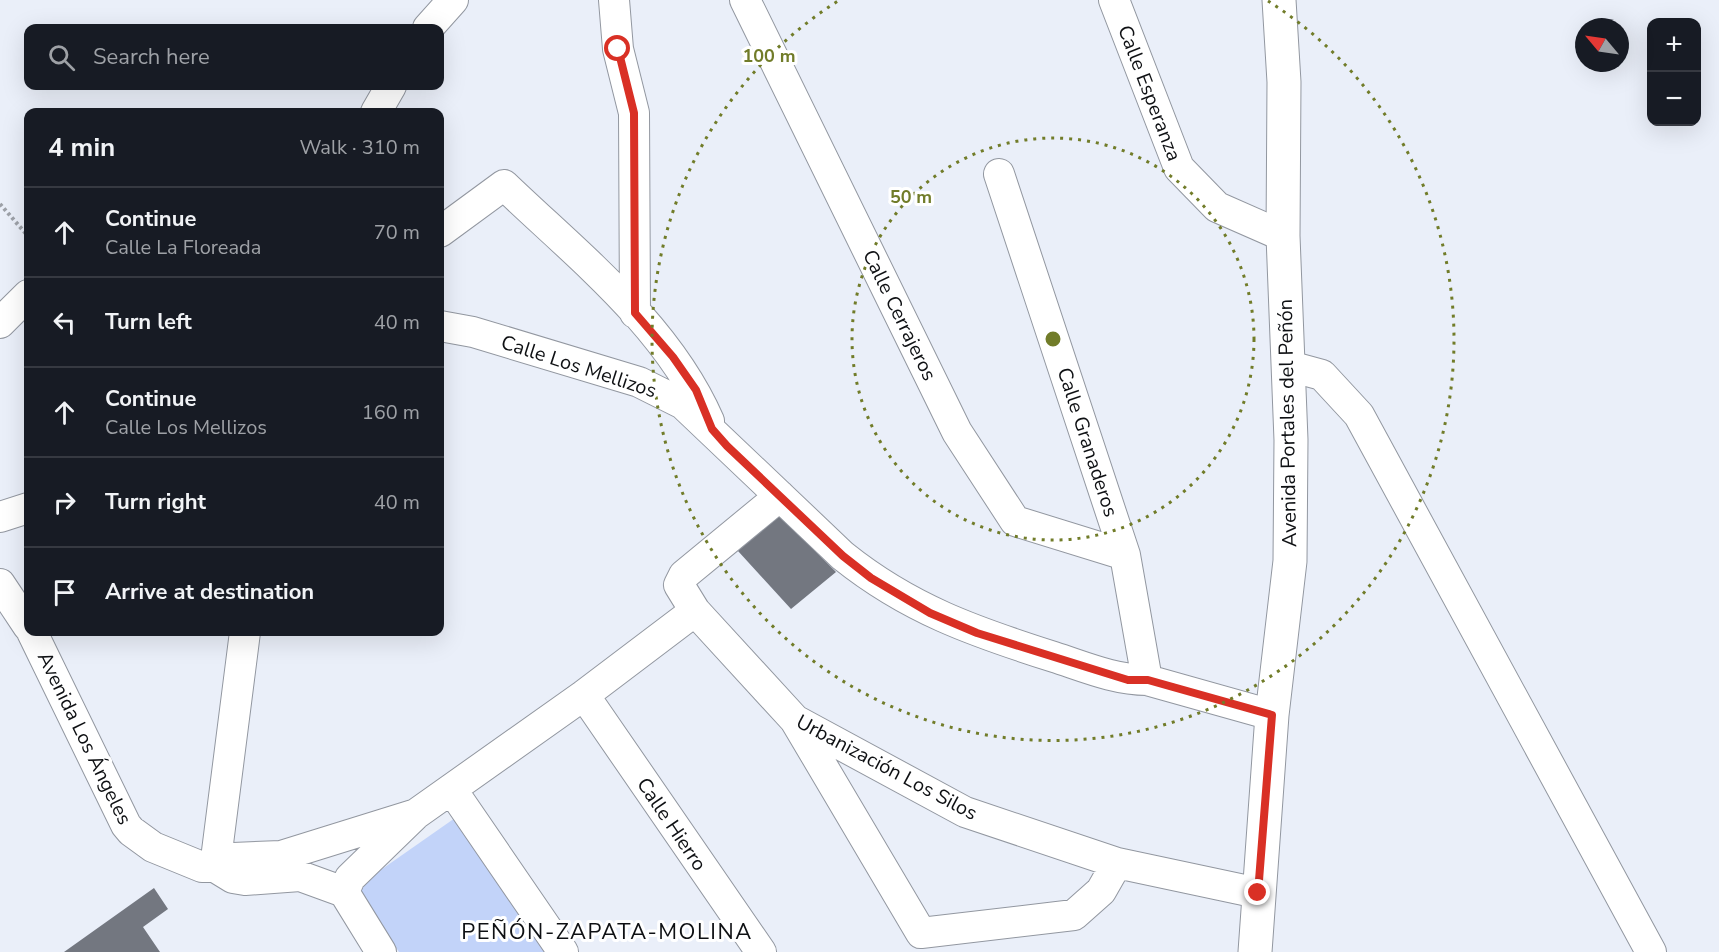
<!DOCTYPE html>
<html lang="en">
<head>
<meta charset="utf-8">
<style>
  body { margin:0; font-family:"Nunito Sans",sans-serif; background:#20242c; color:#f1f3f6 }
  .controls { position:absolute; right:18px; top:18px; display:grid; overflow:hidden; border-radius:12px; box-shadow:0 6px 24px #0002 }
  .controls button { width:54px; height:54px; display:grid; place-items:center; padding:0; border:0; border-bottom:2px solid #363941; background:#171b24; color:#f1f3f6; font:30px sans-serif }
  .compass { position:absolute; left:1575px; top:18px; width:54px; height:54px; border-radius:50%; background:#171b24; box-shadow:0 6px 24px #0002; rotate:299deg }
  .stop { position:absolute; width:18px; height:18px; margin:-14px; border:4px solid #d93025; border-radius:50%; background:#fff }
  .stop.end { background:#d93025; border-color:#fff; box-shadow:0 2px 6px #0008 }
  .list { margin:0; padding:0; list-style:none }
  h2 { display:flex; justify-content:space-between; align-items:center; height:78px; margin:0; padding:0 24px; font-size:26px }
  h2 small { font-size:20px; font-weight:400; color:#9ea1a6 }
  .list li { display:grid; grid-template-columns:39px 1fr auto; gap:18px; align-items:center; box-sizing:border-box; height:90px; padding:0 24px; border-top:2px solid #363941 }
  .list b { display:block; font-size:22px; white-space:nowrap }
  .list p { margin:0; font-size:20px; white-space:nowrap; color:#9ea1a6 }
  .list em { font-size:20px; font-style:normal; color:#9ea1a6 }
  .icon { flex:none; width:33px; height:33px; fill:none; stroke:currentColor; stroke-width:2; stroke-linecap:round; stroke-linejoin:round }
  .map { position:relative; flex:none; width:1719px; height:952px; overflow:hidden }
  .search { position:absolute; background:#171b24; box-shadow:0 6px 24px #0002; left:24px; top:24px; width:420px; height:66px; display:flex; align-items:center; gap:15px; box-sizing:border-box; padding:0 21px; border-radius:12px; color:#9ea1a6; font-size:22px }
  .panel { position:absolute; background:#171b24; box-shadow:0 6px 24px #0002; left:24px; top:108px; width:420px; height:528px; border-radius:12px }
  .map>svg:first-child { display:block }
  .green { fill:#c2d3f9 }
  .building { fill:#737780 }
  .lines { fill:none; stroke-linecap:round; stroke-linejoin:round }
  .minor-casing { stroke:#9297a0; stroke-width:32 }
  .tertiary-casing { stroke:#9297a0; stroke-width:35 }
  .path { stroke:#9da1a8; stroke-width:4; stroke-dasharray:3 3; stroke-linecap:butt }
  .minor { stroke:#fff; stroke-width:30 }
  .tertiary { stroke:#fff; stroke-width:33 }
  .route { stroke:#d93025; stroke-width:8 }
  .ring { fill:none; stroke:#717c29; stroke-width:3; stroke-dasharray:3 6 }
  .labels { text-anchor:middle; stroke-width:6; stroke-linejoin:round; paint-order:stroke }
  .street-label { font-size:20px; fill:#0e1013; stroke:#fff }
  .quarter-label { font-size:22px; letter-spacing:1.5px; fill:#0e1013; stroke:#fff }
  .centre { fill:#717c29; stroke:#fff; stroke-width:3 }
  .ring-label { font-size:18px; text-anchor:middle; font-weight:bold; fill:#717c29; stroke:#fff; stroke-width:6; stroke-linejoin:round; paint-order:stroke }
</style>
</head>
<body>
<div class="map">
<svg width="1719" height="952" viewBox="0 0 1719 952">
  <rect width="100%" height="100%" fill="#eaeff9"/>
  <path class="green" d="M455 818 547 952H399L355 888Z"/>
  <path class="building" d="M778 513 836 572 791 609 738 551Z
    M154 888 168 909 143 927 160 952H64Z"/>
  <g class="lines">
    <defs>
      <path id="minor" d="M614 0 618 49 634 113 635 313
        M745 0 957 432 1015 521 1125 555
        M1114 0 1179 168 1217 207 1283 236
        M428 28 453 0
        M376 112 391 86
        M999 174 1125 555 1147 680
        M440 232 504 185C578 256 667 325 709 421
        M0 323 28 295
        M440 326 473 332 639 382 683 404 843 556C909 609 975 632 1054 657 1085 667 1115 680 1147 680L1272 715
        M1289 366 1322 375 1359 415 1651 952
        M780 496 684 575 679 585 695 611 795 720 965 812 1117 863 1258 893
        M0 517 28 508
        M0 584 28 626
        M32 632 126 825 131 831 153 847 202 867H215L233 858 281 856 416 814
        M584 695 761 952
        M795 720 921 933 1074 915 1101 891 1117 863
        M452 790 563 952
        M215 867 245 632
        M215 867 233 878 245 880 300 876 344 892 381 952
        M344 892 350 878 416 814 584 695 695 611"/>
      <path id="tertiary" d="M1255 952 1272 715 1290 561 1291 440 1283 236 1284 82 1279 0"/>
    </defs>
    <use href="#minor" class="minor-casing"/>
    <use href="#tertiary" class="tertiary-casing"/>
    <path class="path" d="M0 204 28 236"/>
    <use href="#minor" class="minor"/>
    <use href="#tertiary" class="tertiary"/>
  </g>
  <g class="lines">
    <path class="route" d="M618 49 634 113 635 313 673 357 696 390 712 429 727 446 843 556 871 578 930 613 977 633 1128 680H1148L1272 715 1258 893"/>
  </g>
  <g class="ring">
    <circle cx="1053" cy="339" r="201"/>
    <path d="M1268 1A401 401 0 1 1 838 1"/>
  </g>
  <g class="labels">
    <g class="street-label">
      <text transform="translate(1150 93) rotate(69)" y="7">Calle Esperanza</text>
      <text transform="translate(900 315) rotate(64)" y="7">Calle Cerrajeros</text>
      <text transform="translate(579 366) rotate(18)" y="7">Calle Los Mellizos</text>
      <text transform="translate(1287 423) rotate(-91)" y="7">Avenida Portales del Peñón</text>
      <text transform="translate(1088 442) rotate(72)" y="7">Calle Granaderos</text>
      <text transform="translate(85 738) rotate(64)" y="7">Avenida Los Ángeles</text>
      <text transform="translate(887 767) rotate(28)" y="7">Urbanización Los Silos</text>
      <text transform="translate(672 824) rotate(56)" y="7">Calle Hierro</text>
    </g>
    <g class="quarter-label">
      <text x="607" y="939">PEÑÓN-ZAPATA-MOLINA</text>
    </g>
  </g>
  <circle cx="1053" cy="339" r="9" class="centre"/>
  <g class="ring-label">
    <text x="769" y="62">100 m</text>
    <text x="911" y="203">50 m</text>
  </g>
</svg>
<div class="controls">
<button>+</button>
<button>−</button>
</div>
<svg class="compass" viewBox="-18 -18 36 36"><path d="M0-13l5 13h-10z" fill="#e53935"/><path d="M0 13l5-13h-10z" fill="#9ea1a6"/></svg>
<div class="stop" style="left:618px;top:49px"></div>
<div class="stop end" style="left:1258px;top:893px"></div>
<div class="search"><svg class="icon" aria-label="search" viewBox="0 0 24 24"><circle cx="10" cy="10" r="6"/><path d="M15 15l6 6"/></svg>Search here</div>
<section class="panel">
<h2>4 min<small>Walk · 310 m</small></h2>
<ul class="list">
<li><svg class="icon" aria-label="ahead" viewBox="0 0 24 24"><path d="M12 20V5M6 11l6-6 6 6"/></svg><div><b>Continue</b><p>Calle La Floreada</p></div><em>70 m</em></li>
<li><svg class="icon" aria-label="left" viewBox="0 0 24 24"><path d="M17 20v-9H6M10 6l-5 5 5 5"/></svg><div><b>Turn left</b></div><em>40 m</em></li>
<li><svg class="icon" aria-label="ahead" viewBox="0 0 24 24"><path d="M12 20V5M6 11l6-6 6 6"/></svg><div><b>Continue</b><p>Calle Los Mellizos</p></div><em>160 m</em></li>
<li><svg class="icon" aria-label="right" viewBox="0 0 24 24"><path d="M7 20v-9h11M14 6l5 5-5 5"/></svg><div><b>Turn right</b></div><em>40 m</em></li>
<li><svg class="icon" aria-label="arrive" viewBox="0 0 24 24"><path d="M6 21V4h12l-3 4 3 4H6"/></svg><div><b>Arrive at destination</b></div></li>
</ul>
</section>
</div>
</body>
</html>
